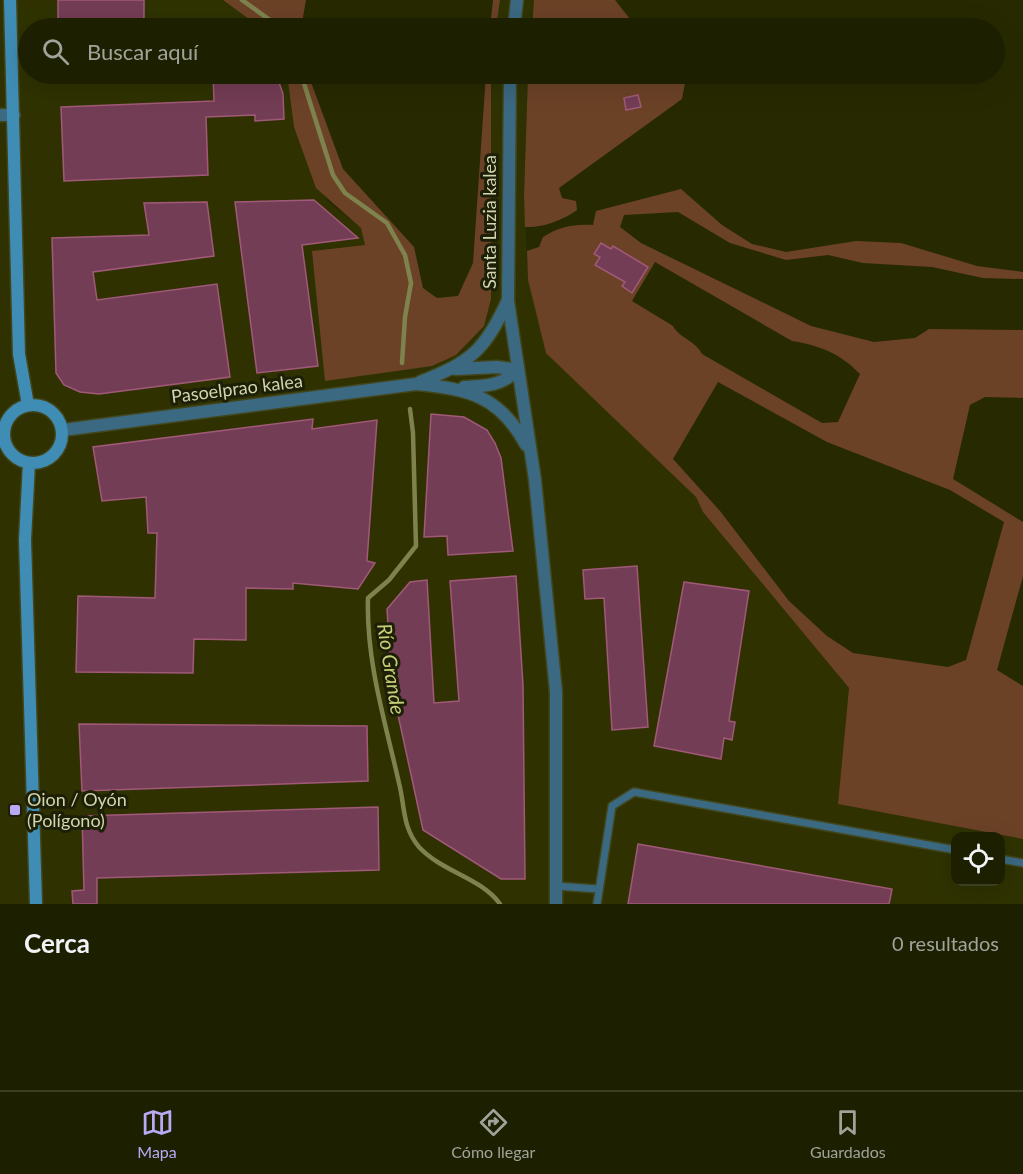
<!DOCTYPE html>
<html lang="es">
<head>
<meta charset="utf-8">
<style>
  body { margin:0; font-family:Lato,sans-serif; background:#25280a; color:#f1f3f6 }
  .controls { position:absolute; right:18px; bottom:18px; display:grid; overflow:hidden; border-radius:12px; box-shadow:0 6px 24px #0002 }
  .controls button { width:54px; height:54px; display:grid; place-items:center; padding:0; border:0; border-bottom:2px solid #3b3e22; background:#1d2000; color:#f1f3f6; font:30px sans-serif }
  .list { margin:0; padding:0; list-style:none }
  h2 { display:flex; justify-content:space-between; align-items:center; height:78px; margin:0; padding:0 24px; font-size:26px }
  h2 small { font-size:20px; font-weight:400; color:#a0a399 }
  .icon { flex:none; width:33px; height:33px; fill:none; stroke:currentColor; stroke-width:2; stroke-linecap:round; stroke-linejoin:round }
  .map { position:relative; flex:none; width:1023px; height:904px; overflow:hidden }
  .search { position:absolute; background:#1d2000; box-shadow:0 6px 24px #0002; left:18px; right:18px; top:18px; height:66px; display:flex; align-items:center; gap:15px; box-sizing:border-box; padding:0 21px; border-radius:33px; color:#a0a399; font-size:22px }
  .sheet { height:186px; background:#1d2000 }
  nav { display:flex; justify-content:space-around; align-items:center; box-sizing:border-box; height:84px; border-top:2px solid #3b3e22; background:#1d2000; font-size:16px; color:#a0a399 }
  nav a { display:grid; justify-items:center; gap:3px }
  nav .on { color:#baaaf6 }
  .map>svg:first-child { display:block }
  .built { fill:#2f3200; fill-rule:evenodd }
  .green { fill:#6c4227; fill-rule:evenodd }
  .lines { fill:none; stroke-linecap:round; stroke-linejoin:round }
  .stream { stroke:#7e834e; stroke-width:4.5 }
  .building { fill:#733d55; stroke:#a15978; stroke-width:1.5 }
  .lane-casing { stroke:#42461c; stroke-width:10 }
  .street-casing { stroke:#42461c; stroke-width:15 }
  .secondary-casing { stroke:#42461c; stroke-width:15 }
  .lane { stroke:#3b6981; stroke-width:7 }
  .street { stroke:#3b6981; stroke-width:12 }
  .secondary { stroke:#3f8db5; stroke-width:12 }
  .poi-dot { fill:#baaaf6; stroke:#1d1f07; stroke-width:2 }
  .labels { text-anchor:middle; stroke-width:6; stroke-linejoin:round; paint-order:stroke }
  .street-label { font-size:18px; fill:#d1d6af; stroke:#1d1f07 }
  .poi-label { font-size:18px; fill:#d1d6af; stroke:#1d1f07; text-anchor:start }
  .water-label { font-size:20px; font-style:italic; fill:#c7d078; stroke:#1d1f07 }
</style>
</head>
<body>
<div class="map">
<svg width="1023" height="904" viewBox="0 0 1023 904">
  <rect width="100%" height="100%" fill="#272a00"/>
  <path class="built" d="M0 0H223L261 28H28V74H287L294 127 327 201 361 228 365 245 312 251 326 381 491 298V74H528L524 196 528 280 546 352 696 497 703 512 849 688 838 804 1023 839V904H0ZM956 836H1000V882H956Z
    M500 0H534L532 28H496Z"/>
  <path class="green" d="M223 0H306L301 28H261Z
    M493 0H500L496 28H490Z
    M534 0H615L637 28H532Z
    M287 74H308L343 169 414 247 423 288 437 298 458 296 473 263 486 74H491V299L484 326 456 355 432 366 325 381 312 251 365 245 361 228 316 188 294 127Z
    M528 74H676L685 83 682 99 559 188 562 198 576 201 577 210C563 220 543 228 525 227L524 196Z
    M681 189 722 225 752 244 786 252 856 241 901 243 977 266 1023 272V279L983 278 932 267 863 263 828 255 786 260 730 243 678 212 624 215 620 227 641 243 811 326 874 342 915 338 929 329 1023 330V398L985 397 970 405 953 479 1023 522V576L997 670 1023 686V839L838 804 849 688 703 512 696 497 546 353 528 280 527 251 539 247 543 237C559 227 573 224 593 225L596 211ZM655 262 792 341C819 345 841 354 860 374L838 422 822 423 702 354C695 340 679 338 673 326L632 301ZM718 382 827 442 950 490 1004 522 966 660 948 667 853 653 827 636 789 601 720 511 673 459Z"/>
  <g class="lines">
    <path class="stream" d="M242 0 281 28
      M301 74 333 175 345 193 387 223 405 255 411 283 405 317 402 363
      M410 409 413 433 416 546 389 580 368 598C366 661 385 721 399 783 405 806 402 827 419 847 442 872 482 878 500 904"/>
  </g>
  <path class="building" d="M58 0H144V28H58Z
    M213 74H276L283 94 284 119 255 121V115L206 117 208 175 64 181 61 107 214 101Z
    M638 95 641 107 626 110 624 98Z
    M314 200 358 238 302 245 318 366 257 373 235 202Z
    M207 202 214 256 93 272 97 300 217 284 230 377 99 394 80 392 64 385 56 373 52 238 149 235 144 203Z
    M601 243 611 249 613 246 648 267 632 293 622 286 625 282 595 265 600 257 594 254Z
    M431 414 464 417 487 430 495 443 501 458 513 551 448 555 447 536 424 537Z
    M313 419 312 429 377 420 367 561 375 563 358 589 293 583V589L246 588V640L194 639 193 673 76 672 78 596 155 598 157 533H148L146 497 102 501 93 447Z
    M637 566 648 727 612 730 604 598 585 599 583 570Z
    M516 576 523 685 525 879H501L423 830 392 687 387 609 410 582 427 580 434 703 459 701 450 581Z
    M684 582 749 591 729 721 735 722 732 740 724 738 721 759 654 746Z
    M79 724 367 726 368 781 82 791Z
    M378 807 379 870 97 878V904H73L72 891 84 890 82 816Z
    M638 844 892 889 889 904H628Z"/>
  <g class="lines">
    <defs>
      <path id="lane" d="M1000 859 1023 863
        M556 886 598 889
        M597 904 612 806 634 792 956 850"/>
      <path id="street" d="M514 28 517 0
        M510 74 508 301 535 480 556 692V904
        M0 115H14
        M456 369 497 367 518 370
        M420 382C470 362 484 352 507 302
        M464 387C486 386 501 386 518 370
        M63 430 416 384C469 389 500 396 526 445
        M0 442 4 440"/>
      <path id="secondary" d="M10 0 19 354 28 405
        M4 434a29 29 0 1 1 58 0a29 29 0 1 1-58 0Z
        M29 463 25 540 36 904"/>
    </defs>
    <use href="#lane" class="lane-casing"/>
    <use href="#street" class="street-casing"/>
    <use href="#secondary" class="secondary-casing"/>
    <use href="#lane" class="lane"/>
    <use href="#street" class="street"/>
    <use href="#secondary" class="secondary"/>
  </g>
  <rect class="poi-dot" x="9" y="804" width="12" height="12" rx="3"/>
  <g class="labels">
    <g class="street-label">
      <text transform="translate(490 222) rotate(-90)" y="6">Santa Luzia kalea</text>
      <text transform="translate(237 389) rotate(-7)" y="6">Pasoelprao kalea</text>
    </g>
    <g class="poi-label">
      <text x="27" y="806">Oion / Oyón<tspan x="27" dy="21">(Polígono)</tspan></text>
    </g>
    <g class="water-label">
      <text transform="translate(391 669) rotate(81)" y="7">Río Grande</text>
    </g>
  </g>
</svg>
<div class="controls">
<button><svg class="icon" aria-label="locate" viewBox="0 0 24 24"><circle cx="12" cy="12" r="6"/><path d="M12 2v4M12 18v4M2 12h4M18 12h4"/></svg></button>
</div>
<div class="search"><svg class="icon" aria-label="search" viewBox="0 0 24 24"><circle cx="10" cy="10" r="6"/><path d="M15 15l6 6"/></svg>Buscar aquí</div>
</div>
<section class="sheet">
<h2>Cerca<small>0 resultados</small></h2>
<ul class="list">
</ul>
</section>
<nav>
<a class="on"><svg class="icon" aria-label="map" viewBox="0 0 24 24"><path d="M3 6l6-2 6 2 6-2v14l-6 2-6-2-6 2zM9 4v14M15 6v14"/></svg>Mapa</a>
<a><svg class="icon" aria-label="directions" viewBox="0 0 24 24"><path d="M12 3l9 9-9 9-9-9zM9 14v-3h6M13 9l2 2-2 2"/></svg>Cómo llegar</a>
<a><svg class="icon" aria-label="saved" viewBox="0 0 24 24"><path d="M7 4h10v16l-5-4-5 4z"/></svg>Guardados</a>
</nav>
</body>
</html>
